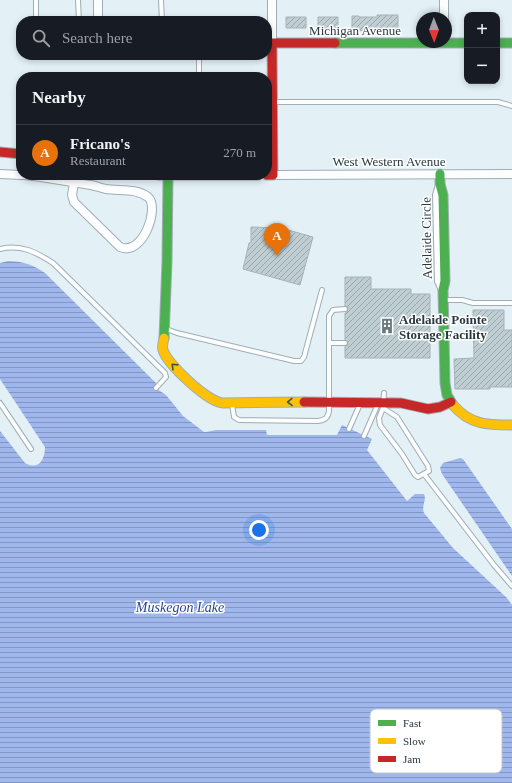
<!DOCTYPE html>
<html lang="en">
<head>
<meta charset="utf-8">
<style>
  body { margin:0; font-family:"Times New Roman",serif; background:#242831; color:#f1f3f6 }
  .controls { position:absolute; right:12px; top:12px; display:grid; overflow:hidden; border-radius:8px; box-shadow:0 2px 6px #0003 }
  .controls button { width:36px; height:36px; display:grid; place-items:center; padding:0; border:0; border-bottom:1px solid #363941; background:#171b24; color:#f1f3f6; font:20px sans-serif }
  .compass { position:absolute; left:416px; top:12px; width:36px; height:36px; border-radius:50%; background:#171b24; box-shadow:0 2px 6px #0003; rotate:179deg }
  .you { position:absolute; left:259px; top:530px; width:14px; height:14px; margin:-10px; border:3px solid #fff; border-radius:50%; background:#1a73e8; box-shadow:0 0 0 6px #1a73e833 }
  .badge { display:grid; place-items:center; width:26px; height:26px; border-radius:50%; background:#697980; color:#fff; font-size:13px; font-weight:700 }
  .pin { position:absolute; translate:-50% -33px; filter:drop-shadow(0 1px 2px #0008) }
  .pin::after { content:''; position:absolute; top:21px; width:14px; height:12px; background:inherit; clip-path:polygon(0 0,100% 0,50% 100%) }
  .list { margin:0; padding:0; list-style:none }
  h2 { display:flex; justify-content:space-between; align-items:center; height:52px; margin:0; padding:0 16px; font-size:17px }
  h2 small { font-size:13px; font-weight:400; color:#9ea1a6 }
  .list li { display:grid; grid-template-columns:26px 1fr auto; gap:12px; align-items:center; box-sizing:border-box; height:56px; padding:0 16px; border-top:1px solid #363941 }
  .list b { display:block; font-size:15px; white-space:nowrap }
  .list p { margin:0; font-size:13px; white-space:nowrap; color:#9ea1a6 }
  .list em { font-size:13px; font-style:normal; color:#9ea1a6 }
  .icon { flex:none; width:22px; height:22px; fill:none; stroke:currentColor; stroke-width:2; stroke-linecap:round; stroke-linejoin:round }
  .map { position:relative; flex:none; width:512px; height:783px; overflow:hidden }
  .search { position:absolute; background:#171b24; box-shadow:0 2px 6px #0003; left:16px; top:16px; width:256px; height:44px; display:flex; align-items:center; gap:10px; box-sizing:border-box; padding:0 14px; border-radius:16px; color:#9ea1a6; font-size:15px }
  .panel { position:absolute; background:#171b24; box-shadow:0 2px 6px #0003; left:16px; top:72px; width:256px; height:108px; border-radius:16px }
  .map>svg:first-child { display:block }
  .water { fill:url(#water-rules) }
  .building { fill:url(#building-hatch); stroke:#a5b4b7 }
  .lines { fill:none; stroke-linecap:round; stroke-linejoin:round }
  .lane-casing { stroke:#a0adb3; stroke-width:6 }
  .street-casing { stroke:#a0adb3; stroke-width:10 }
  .fast-casing { stroke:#a0adb3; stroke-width:11 }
  .slow-casing { stroke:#a0adb3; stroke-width:11 }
  .jam-casing { stroke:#a0adb3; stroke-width:11 }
  .lane { stroke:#fbfdfe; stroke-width:4 }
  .street { stroke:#fbfdfe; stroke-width:8 }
  .fast { stroke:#4caf50; stroke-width:9 }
  .slow { stroke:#ffc107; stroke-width:9 }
  .jam { stroke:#c62828; stroke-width:9 }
  .oneway { stroke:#335c45 }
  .labels { text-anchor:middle; stroke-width:3; stroke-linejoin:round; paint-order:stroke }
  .street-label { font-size:13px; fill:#283940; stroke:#fff }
  .poi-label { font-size:13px; font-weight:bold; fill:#283940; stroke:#fff; text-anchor:start }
  .water-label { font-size:14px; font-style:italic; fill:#2a459a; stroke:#fff }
  .key { fill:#fff; stroke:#bec4c6; stroke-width:1 }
  .key-label { font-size:11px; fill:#283940 }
</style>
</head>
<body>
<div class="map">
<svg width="512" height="783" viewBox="0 0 512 783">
  <defs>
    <pattern id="water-rules" width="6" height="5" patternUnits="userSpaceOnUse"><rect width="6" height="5" fill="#9fb7ed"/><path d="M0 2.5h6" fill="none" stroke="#8296c1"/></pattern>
    <pattern id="building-hatch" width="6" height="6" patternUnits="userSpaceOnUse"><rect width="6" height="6" fill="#bfced2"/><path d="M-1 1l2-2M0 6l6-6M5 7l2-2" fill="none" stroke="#9ba8ac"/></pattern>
  </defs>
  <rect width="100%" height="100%" fill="#e3f0f6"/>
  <path class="water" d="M8 261C22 261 34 265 45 273L157 384 154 387 166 395 183 416 204 432H206L216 430H266L267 435H337L342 425 372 439 367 450 407 501 415 494H424C427 500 421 506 424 513L453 548 507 598 512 605V783H0V431L25 463C39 471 45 459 45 447L0 379V263Z
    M460 458 463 459 512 529V576L442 474 440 468 443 463Z"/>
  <path class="building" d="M377 15H398V29L352 31V16H359V17H377Z
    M286 17H306V28H286Z
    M318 17H338V28H318Z
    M251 227 281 228 313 237 300 285 243 269 249 243 251 242Z
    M345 277H371V289H411V294H430V358H345V346L348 345V343L345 340V313L347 312 348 309V307L345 306Z
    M473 310H504V330H512V387H490V389H455L454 359 474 358Z"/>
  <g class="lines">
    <defs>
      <path id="lane" d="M36 0V21
        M78 0 79 21
        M161 0 162 21
        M79 20H98
        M199 55V77
        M273 102H498L512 106
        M0 249C21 244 36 252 53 263L165 373 166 377 156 388
        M445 300H462L473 303H512
        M166 328 169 330 177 333 294 361H301L304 357 322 290
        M329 343H345
        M0 403 31 449
        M232 404 234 417 239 420 318 421C325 420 328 418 329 411V316L333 310 345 309
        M383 408 397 417 428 466 429 471 418 477 415 475 402 454 380 425 379 418 383 408 384 393
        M349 429 361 402
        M364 436 378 404
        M424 474 494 565 512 586"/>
      <path id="street" d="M98 0V21
        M444 18V0
        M268 43H272V0
        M0 174 21 175
        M24 175C46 177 69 182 91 185 96 186 101 188 106 189 120 191 136 188 148 197 160 207 143 257 120 247L74 202 72 195 74 183
        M273 175 512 174
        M440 185 437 195 439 281 443 290"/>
      <path id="fast" d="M335 43H467
        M497 43H512
        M440 174V184L443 195 445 281 443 290 445 383 447 395 453 405
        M164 338 167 262 168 176"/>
      <path id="slow" d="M164 338C163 342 162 347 163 350 167 364 209 403 223 403L304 402
        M453 405C470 425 488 425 512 425"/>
      <path id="jam" d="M0 152 21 154
        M159 175H258
        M267 175H273L272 43H335
        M304 402 401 403 428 409 440 407 451 402"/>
    </defs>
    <use href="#lane" class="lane-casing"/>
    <use href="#street" class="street-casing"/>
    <use href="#fast" class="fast-casing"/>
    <use href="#slow" class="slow-casing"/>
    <use href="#jam" class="jam-casing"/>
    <use href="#lane" class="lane"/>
    <use href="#street" class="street"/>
    <use href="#fast" class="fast"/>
    <use href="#slow" class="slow"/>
    <use href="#jam" class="jam"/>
  </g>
  <defs><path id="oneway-chevron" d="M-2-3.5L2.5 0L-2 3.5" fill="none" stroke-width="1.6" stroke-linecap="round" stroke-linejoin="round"/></defs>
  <g class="oneway">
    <use href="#oneway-chevron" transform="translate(174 366) rotate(-136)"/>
    <use href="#oneway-chevron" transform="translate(290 402) rotate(179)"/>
  </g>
  <defs>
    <symbol id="building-bare" viewBox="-9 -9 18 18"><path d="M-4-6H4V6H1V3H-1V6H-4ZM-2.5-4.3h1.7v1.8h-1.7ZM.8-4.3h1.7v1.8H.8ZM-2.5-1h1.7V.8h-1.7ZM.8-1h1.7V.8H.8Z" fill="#697980" stroke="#fff" stroke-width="2.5" paint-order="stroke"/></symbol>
  </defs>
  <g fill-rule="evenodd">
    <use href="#building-bare" x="376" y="315" width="22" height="22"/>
  </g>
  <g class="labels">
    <g class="street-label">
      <text x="355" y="35">Michigan Avenue</text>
      <text x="389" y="166">West Western Avenue</text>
      <text transform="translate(426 238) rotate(-91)" y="5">Adelaide Circle</text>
    </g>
    <g class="poi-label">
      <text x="399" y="324">Adelaide Pointe<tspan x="399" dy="15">Storage Facility</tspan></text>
    </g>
    <g class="water-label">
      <text x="180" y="612">Muskegon Lake</text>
    </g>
  </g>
  <rect x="370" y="709" width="132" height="64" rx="6" class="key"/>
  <rect x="378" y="720" width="18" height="6" fill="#4caf50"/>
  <rect x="378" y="738" width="18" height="6" fill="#ffc107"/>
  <rect x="378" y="756" width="18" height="6" fill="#c62828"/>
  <g class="key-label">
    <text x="403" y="727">Fast</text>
    <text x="403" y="745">Slow</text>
    <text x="403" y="763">Jam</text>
  </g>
</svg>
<div class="controls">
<button>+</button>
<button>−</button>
</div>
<svg class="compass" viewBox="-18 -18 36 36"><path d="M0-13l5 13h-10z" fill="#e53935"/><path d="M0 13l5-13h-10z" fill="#9ea1a6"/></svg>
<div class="you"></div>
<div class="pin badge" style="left:277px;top:256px;background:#e8710a">A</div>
<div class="search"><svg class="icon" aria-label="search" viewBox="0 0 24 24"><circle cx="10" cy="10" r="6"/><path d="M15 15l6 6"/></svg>Search here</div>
<section class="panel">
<h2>Nearby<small></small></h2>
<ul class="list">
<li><span class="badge" style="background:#e8710a">A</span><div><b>Fricano's</b><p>Restaurant</p></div><em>270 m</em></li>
</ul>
</section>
</div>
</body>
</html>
